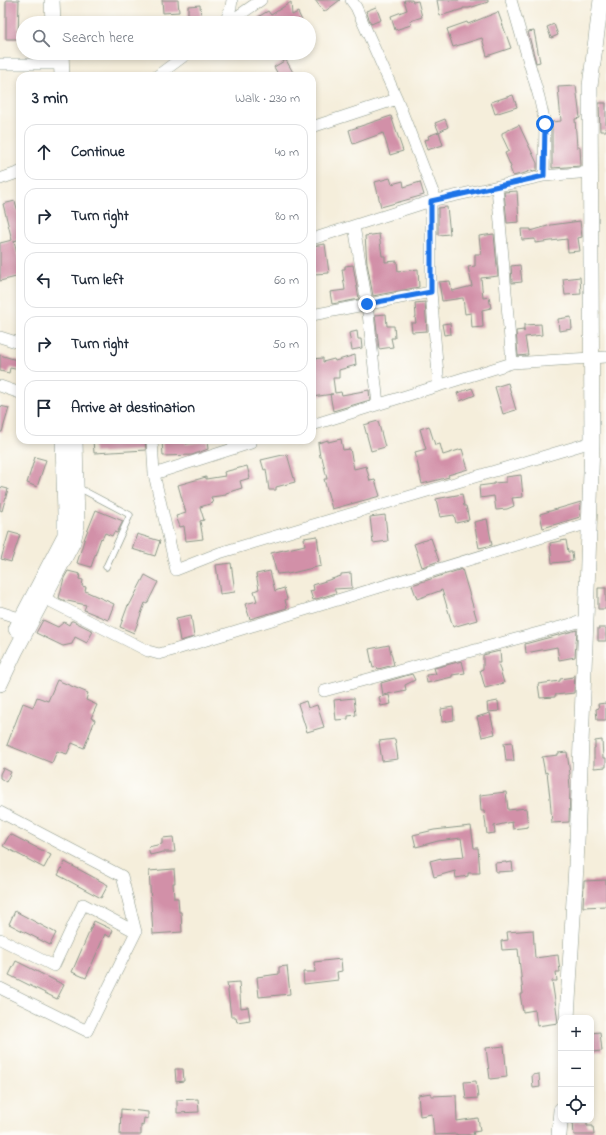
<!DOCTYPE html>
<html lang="en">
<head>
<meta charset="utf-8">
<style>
  body { margin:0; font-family:"Indie Flower",sans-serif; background:#f2f2f3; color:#1f2937 }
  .controls { position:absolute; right:12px; bottom:12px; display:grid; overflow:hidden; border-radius:8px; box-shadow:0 2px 6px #0003 }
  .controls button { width:36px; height:36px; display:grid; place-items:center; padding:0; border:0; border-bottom:1px solid #e0e1e3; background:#fff; color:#1f2937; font:20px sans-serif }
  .stop { position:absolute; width:12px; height:12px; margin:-9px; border:3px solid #1a73e8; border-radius:50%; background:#fff }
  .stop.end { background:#1a73e8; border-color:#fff; box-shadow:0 1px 4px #0008 }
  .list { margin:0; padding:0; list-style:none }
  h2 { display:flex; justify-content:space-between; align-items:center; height:52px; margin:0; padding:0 16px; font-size:17px }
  h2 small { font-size:13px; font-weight:400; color:#747a83 }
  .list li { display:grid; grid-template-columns:26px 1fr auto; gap:12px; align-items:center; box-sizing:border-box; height:56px; margin:0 8px 8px; padding:0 8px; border:1px solid #e0e1e3; border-radius:12px }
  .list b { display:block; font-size:15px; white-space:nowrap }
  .list em { font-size:13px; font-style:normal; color:#747a83 }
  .icon { flex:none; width:22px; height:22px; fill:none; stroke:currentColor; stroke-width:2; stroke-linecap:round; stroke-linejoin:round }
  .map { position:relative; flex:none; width:606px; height:1135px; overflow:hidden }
  .search { position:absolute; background:#fff; box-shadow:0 2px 6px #0003; left:16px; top:16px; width:300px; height:44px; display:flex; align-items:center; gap:10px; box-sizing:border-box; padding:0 14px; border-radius:22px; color:#747a83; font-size:15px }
  .panel { position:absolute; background:#fff; box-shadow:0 2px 6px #0003; left:16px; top:72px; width:300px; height:372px; border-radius:12px }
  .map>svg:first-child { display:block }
  .building { fill:#d290a8 }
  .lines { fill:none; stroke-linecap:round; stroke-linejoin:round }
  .lane-casing { stroke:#8a9688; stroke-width:7 }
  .street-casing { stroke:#8a9688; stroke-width:12 }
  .secondary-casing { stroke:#8a9688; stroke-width:16 }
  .lane { stroke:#fff; stroke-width:5.5 }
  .street { stroke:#fff; stroke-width:11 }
  .secondary { stroke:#fff; stroke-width:15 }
  .route { stroke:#1a73e8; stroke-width:5 }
</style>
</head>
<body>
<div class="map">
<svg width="606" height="1135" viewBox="0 0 606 1135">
  <rect width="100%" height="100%" fill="#fdfcf7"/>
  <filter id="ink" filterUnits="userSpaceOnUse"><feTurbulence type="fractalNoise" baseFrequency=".025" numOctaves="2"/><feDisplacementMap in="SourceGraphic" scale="8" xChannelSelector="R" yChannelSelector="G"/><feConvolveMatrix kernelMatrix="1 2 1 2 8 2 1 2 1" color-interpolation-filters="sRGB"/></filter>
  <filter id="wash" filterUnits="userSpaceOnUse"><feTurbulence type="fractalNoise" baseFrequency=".012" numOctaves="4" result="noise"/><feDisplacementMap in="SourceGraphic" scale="16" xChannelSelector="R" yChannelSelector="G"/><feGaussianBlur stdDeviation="0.9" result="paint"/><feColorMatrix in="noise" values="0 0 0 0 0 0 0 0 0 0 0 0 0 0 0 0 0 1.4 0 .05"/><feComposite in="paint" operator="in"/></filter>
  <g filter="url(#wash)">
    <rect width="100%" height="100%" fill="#f5eedb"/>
    <g id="blocks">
      <path class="building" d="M6 0H19L18 39H6Z
        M162 0H178L179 12 163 13Z
        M315 0H340L324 12Z
        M404 0H412L413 2 418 1 422 17 410 21 411 25 395 30 391 16 407 10Z
        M437 0H488V2L469 8H463V9L440 16Z
        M291 2 292 15 298 12 303 23H259L260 22 258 17 268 11 271 15Z
        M200 5 201 17 188 18V6Z
        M376 7 381 20 371 24 366 11Z
        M498 12 511 48 487 56 482 38 453 47 447 29 467 22 468 24Z
        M554 24 558 35 551 38 547 27Z
        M534 31 540 62 536 63 528 32Z
        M286 60 295 76H279L274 67Z
        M576 86 580 118 575 119 577 147H580L581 166 552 168V122L561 121 558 87Z
        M513 95 517 107 495 114 491 102Z
        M599 103H606V131H600Z
        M391 116 403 151 390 155 383 133 353 144 349 130Z
        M445 119 448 127 439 132 435 123Z
        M519 125 537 163V170L533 171 532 170 525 173 513 176 510 168 511 167 505 153 509 151 502 136V133Z
        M439 132 443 145 427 150 424 140 429 139 428 136Z
        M390 178 392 184 403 181 404 187 420 182 424 195 381 207 375 182Z
        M517 191 519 222 507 223 504 192Z
        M15 201 20 219V239L14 241 20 265V276L0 281V243L12 240 3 204Z
        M447 207 450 234 438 235V208Z
        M580 221 582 237 578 238 580 251 568 252 567 239 535 243V239L522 240 521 229H531V231L551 225Z
        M379 234 382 256H385V262L397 261 398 272 418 269 419 287 373 296 367 263 365 236Z
        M494 234 498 276 481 278 483 298 489 297 491 308 482 310 483 327 472 328 471 313 465 314 463 298 442 301 439 282 450 281 452 291 472 286 468 267 475 266V254H481L479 236Z
        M325 244 329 273 314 274 312 259V246Z
        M353 265 359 299 332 304 330 292 345 290 342 269H345V266Z
        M520 265 522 282 512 283 511 266Z
        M580 277 581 294 565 295 563 279Z
        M425 302 427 331 412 332 411 323H416L415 317H416L415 303Z
        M386 314 387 326H394L395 338H391L393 347 379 349 375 315Z
        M571 317 572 329 559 331 558 319Z
        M450 323 451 334 444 335 442 324Z
        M541 324 542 335 525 337 528 355 518 356 516 331 524 330V332V325Z
        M357 331 358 339H361L362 348 352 350 349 333Z
        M0 355 20 361V370L10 368 9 373 0 371Z
        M355 355 356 365 339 370V378H333L335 393 341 392 342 395 369 390 370 400 333 411 330 394H333L312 397V359L323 358V362L334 359 335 361Z
        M508 383 516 410 503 414 495 387Z
        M472 388 475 395 460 401 457 393Z
        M0 406 9 408 2 432H0Z
        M378 421 385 447 371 451 364 425Z
        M429 426 435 445 440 444 443 455 462 449 468 469 448 475 449 477 422 484 415 452 426 449 420 429Z
        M341 439 343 450 350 449 354 469 366 466 370 481 375 480 380 496 332 509 324 479H327L322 457H320L318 443 328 440V442Z
        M93 440H145L146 450 94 453Z
        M162 440H186V444L207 441 208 449 192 455 163 456Z
        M287 454 295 482 276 487V490H269L266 469 264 470 261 460Z
        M35 457 46 460 37 487 27 483Z
        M247 466 250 478 240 481 242 488 226 493V495L211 497 213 503 200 507 204 520 200 521 203 539 186 541 184 526 180 527 176 516 186 513 178 485 206 477V479L225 476 224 472Z
        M521 475 523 497 512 498 514 506 507 509 496 510 494 496 480 498 479 486 494 484V483L506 482V477Z
        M0 487 8 489 2 511 0 510Z
        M462 494 464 506H466L469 520 456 523 454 515 440 517 436 499Z
        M581 502 580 517 543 528 540 514Z
        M96 510 123 521 117 533 114 532 112 536 105 533 102 539 101 538 91 567 77 563 85 537Z
        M385 515 388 541 373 543 370 517Z
        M487 519 492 545 479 548 474 522Z
        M9 532 20 535 11 562 1 559Z
        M137 534 160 541 155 556 132 549Z
        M317 536 321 566 288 574 287 573 277 574 271 553 305 545 304 538Z
        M431 538 439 561 422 567 414 544Z
        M566 540 568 552H572L573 561 552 563 550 543Z
        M231 563 235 592 220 594 216 565Z
        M462 569 477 620 453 627 442 590 417 599 412 585Z
        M68 571 80 574 79 579 83 580 82 586 86 587 85 591 114 604 108 620 84 610 86 605 63 600 59 598 64 578Z
        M270 571 275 591 284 588 287 599 285 600 287 608 250 619 245 604 257 601 254 591 259 589 256 574Z
        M351 573 352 588 334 589 336 593 313 600 310 591 314 590 313 585 341 576V574Z
        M145 575 158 582 147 604 145 603 134 633 120 627 128 605 129 606Z
        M598 588H606V609H598Z
        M191 615 194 637 180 641 176 618Z
        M43 620 58 627 64 622 69 625 71 621H73L93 631 87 643 75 637 72 644 63 646 36 633Z
        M598 628H606V641H598Z
        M577 630 575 657 559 660 557 647 526 653 525 644Z
        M389 645 394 665 378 669 377 667 373 668 369 649Z
        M500 651 501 663H498L504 683 485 688 480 670 483 669V655Z
        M462 661 465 673 452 675V677L427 683 426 675 436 674 434 668Z
        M412 674 415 680 405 685 406 690 383 695 381 683Z
        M575 675 574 693 555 695V697L540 698 538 684 560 681V679L573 677V676Z
        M57 680 88 693 86 700 97 705 91 718 95 720 84 748 72 743 67 754 57 751 52 763 7 745 23 703 33 707 37 697 48 701Z
        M389 695 391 704 381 706 379 697Z
        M354 698 356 715 348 716V719L336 720 334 700Z
        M306 701 308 708 317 705 324 727 307 732 298 704Z
        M498 701 499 711 488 712 487 703Z
        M606 703V720H597L596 709 599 708 598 704Z
        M453 707 454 720 442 722 441 709Z
        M490 713 495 734 482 737 477 717Z
        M395 739 398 759 382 761 379 741Z
        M602 740 603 758H606V767L594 768V748H595V741Z
        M512 742 514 761H506L504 743Z
        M567 752 570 774 569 775 570 788 569 822 552 823 550 798 547 772 545 773 542 757 558 755V753Z
        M3 768 11 772 6 782 0 778V774Z
        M506 792 508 810 526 808 528 827 513 829 512 822 494 826 495 833 487 834 484 811H481L480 795Z
        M471 826 474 848H478L480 873H468V876L456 878 455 871 434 877 430 861 441 858V859L464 857 461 838 438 841 416 847 413 835 434 830Z
        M10 834 51 855 44 868 3 846Z
        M173 837 175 852H163L150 855 148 847 162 844V838Z
        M65 862 108 885 101 898 58 875Z
        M506 862V863L512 862 513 871 496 872 495 863Z
        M174 869 175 883H173L174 898H178L179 912H181L182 932 153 934 149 871Z
        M606 880V906L583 907 584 881Z
        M15 911 56 933 50 945 9 924Z
        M94 921 113 930 110 937 105 934 86 978 72 972Z
        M533 930 535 958 558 955 560 972H556L557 981H552L556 1007 558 1023 537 1026 535 1010 523 1012 520 994H523L518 949 502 950 501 941 508 940 507 932Z
        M341 959 342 971 337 972 338 980 304 984 303 972H315L314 962Z
        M16 961 64 985 57 999 9 975Z
        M287 966 290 994 259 997 257 977 279 974V967Z
        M239 982 241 1008 248 1007 250 1020 237 1022 236 1017H231L227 983Z
        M600 1032 602 1051 591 1052V1033Z
        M504 1046 507 1077 490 1079 486 1048Z
        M175 1069H183L184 1081 176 1082Z
        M539 1074 540 1087 533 1088 532 1075Z
        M476 1081 478 1098 466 1099 464 1082Z
        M431 1093V1096L456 1095 457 1121 478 1118 480 1131 473 1132 474 1135H457V1134L434 1135 432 1114 420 1116 418 1095Z
        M198 1099 199 1112 177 1113V1100Z
        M121 1109 148 1112V1119L144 1118 143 1126 141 1125V1135H120Z
        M587 1121V1126H593L594 1135H574L573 1122Z"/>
    </g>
  </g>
  <g filter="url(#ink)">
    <use href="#blocks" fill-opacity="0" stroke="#8a9688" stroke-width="1"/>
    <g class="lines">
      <defs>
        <path id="lane" d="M77 487 130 515 106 567"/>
        <path id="street" d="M351 0 356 7 397 99 436 200
          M511 0 539 97 545 123 544 176
          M225 23 231 7 232 0
          M228 23 261 0
          M0 64H61
          M157 76 188 53
          M312 127 397 99
          M0 179 20 172
          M497 187 512 363
          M431 201V292L439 386
          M354 226 367 304 378 404
          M312 239 431 201 544 176 590 172
          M312 315 431 292
          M0 337 16 342
          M0 386 20 393
          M312 425 512 363 606 357
          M152 440 154 474 176 570 219 553 592 442
          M154 474 251 443
          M44 598 148 651 159 654 177 649 589 523
          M0 612 22 619 27 622
          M324 691 586 620
          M0 812 122 876 136 932 87 1031 0 988
          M0 939 54 966 83 904 136 932"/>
        <path id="secondary" d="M52 0 53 23
          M61 53 62 76
          M16 629 65 535V514L63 440
          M0 684 15 652 73 542 77 525 75 440
          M567 1018 576 866 586 620 592 442 590 86 601 0
          M559 1135 561 1110"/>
      </defs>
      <use href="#lane" class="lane-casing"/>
      <use href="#street" class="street-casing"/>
      <use href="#secondary" class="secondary-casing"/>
      <use href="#lane" class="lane"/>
      <use href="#street" class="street"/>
      <use href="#secondary" class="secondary"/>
    </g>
  </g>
  <g class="lines" filter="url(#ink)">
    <path class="route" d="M367 304 431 292V201L544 176 545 124"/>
  </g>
</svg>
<div class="controls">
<button>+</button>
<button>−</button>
<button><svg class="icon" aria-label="locate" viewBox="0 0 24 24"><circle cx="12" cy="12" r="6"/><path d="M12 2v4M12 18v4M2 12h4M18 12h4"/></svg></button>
</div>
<div class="stop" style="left:545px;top:124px"></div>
<div class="stop end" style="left:367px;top:304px"></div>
<div class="search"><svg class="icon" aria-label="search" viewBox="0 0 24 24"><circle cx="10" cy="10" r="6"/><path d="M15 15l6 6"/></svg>Search here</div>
<section class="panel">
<h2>3 min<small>Walk · 230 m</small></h2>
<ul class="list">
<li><svg class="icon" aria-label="ahead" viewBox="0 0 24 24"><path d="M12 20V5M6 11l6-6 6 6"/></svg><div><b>Continue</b></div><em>40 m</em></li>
<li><svg class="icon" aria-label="right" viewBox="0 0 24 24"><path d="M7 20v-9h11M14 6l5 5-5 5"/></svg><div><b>Turn right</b></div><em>80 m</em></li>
<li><svg class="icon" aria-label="left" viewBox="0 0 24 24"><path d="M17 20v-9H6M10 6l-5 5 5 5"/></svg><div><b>Turn left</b></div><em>60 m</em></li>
<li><svg class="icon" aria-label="right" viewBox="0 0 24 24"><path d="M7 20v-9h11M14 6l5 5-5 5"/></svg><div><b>Turn right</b></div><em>50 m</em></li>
<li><svg class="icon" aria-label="arrive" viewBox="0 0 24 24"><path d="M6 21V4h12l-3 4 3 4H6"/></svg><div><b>Arrive at destination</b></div></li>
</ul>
</section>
</div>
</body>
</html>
